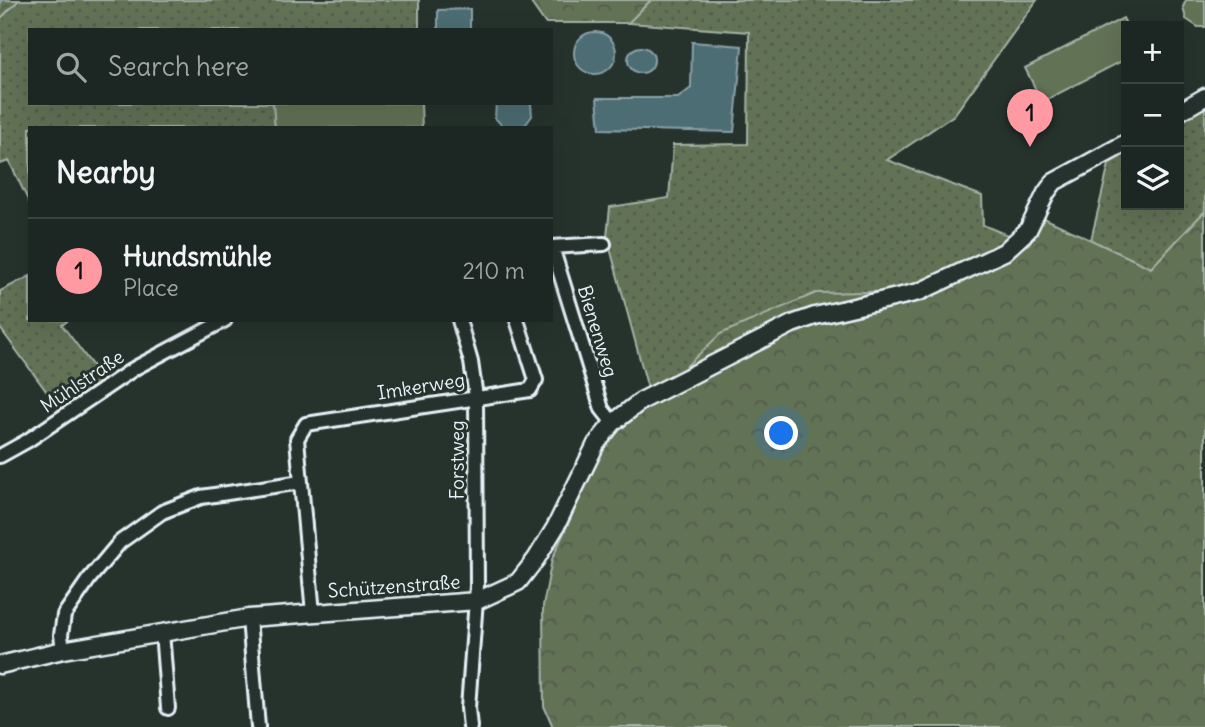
<!DOCTYPE html>
<html lang="en">
<head>
<meta charset="utf-8">
<style>
  body { margin:0; font-family:Delius,sans-serif; background:#29322f; color:#f1f3f6 }
  .controls { position:absolute; right:21px; top:21px; display:grid; overflow:hidden; border-radius:0px; box-shadow:0 7px 28px #0002 }
  .controls button { width:63px; height:63px; display:grid; place-items:center; padding:0; border:0; border-bottom:2px solid #3a4340; background:#1c2622; color:#f1f3f6; font:35px sans-serif }
  .you { position:absolute; left:782px; top:434px; width:24px; height:24px; margin:-18px; border:5px solid #fff; border-radius:50%; background:#1a73e8; box-shadow:0 0 0 10px #1a73e833 }
  .badge { display:grid; place-items:center; width:46px; height:46px; border-radius:50%; background:#ff9aa2; color:#111; font-size:23px; font-weight:700 }
  .pin { position:absolute; translate:-50% -58px; filter:drop-shadow(0 2px 4px #0008) }
  .pin::after { content:''; position:absolute; top:37px; width:24px; height:21px; background:inherit; clip-path:polygon(0 0,100% 0,50% 100%) }
  .list { margin:0; padding:0; list-style:none }
  h2 { display:flex; justify-content:space-between; align-items:center; height:91px; margin:0; padding:0 28px; font-size:30px }
  h2 small { font-size:23px; font-weight:400; color:#a0a5a5 }
  .list li { display:grid; grid-template-columns:46px 1fr auto; gap:21px; align-items:center; box-sizing:border-box; height:105px; padding:0 28px; border-top:2px solid #3a4340 }
  .list b { display:block; font-size:26px; white-space:nowrap }
  .list p { margin:0; font-size:23px; white-space:nowrap; color:#a0a5a5 }
  .list em { font-size:23px; font-style:normal; color:#a0a5a5 }
  .icon { flex:none; width:38px; height:38px; fill:none; stroke:currentColor; stroke-width:2; stroke-linecap:round; stroke-linejoin:round }
  .map { position:relative; flex:none; width:1205px; height:727px; overflow:hidden }
  .search { position:absolute; background:#1c2622; box-shadow:0 7px 28px #0002; left:28px; top:28px; width:525px; height:77px; display:flex; align-items:center; gap:18px; box-sizing:border-box; padding:0 24px; border-radius:0px; color:#a0a5a5; font-size:26px }
  .panel { position:absolute; background:#1c2622; box-shadow:0 7px 28px #0002; left:28px; top:126px; width:525px; height:196px; border-radius:0px }
  .map>svg:first-child { display:block }
  .grass { fill:url(#grass-dots); stroke:#a5b2a6; stroke-width:2 }
  .forest { fill:url(#forest-crowns); stroke:#a5b2a6; stroke-width:2 }
  .garden { fill:#627254; stroke:#a5b2a6; stroke-width:2 }
  .water { fill:#4c6d73; stroke:#8aa2a8; stroke-width:2 }
  .lines { fill:none; stroke-linecap:round; stroke-linejoin:round }
  .stream { stroke:#8aa2a8; stroke-width:3.5 }
  .minor-casing { stroke:#e8f1f8; stroke-width:18 }
  .tertiary-casing { stroke:#e8f1f8; stroke-width:21 }
  .minor { stroke:#26332d; stroke-width:12 }
  .tertiary { stroke:#26332d; stroke-width:16 }
  .labels { text-anchor:middle; stroke-width:6; stroke-linejoin:round; paint-order:stroke }
  .street-label { font-size:19px; fill:#e8f1f8; stroke:#26332d }
</style>
</head>
<body>
<div class="map">
<svg width="1205" height="727" viewBox="0 0 1205 727">
  <defs>
    <pattern id="grass-dots" width="8" height="8" patternUnits="userSpaceOnUse" patternTransform="scale(1.75)"><rect width="8" height="8" fill="#627254"/><path d="M2 2h.1M6 6h.1" fill="none" stroke="#535b4e" stroke-width="1.8" stroke-linecap="round"/></pattern>
    <pattern id="forest-crowns" width="20" height="18" patternUnits="userSpaceOnUse" patternTransform="scale(1.75)"><rect width="20" height="18" fill="#627254"/><path d="M2 6a3 3 0 1 1 6 0M12 15a3 3 0 1 1 6 0" fill="none" stroke="#535b4e"/></pattern>
  </defs>
  <rect width="100%" height="100%" fill="#26332d"/>
  <filter id="ink" filterUnits="userSpaceOnUse"><feTurbulence type="fractalNoise" baseFrequency=".0143" numOctaves="2"/><feDisplacementMap in="SourceGraphic" scale="14" xChannelSelector="R" yChannelSelector="G"/><feConvolveMatrix kernelMatrix="1 2 1 2 8 2 1 2 1" color-interpolation-filters="sRGB"/></filter>
  <g filter="url(#ink)">
    <path class="grass" d="M19 0H419V30H30V103H273L275 128H30V204L9 161 0 164V19Z
      M651 0H1037L954 115 887 160 982 196 983 225 1029 244 651 400 607 237 610 207 669 198 673 145 748 144 749 32 628 23Z
      M1205 103V211L1151 268 1091 240 1110 160 1126 151V205H1179V119Z
      M30 276V320H69L62 325 104 381 60 410 0 328V291Z"/>
    <path class="forest" d="M0 0H19L0 19Z
      M529 0H651L628 23H545Z
      M1205 211V727H553L544 706 543 606 552 559 610 432 651 400 720 334 816 293 917 291 1029 244 1044 218 1151 268Z"/>
    <path class="garden" d="M1186 0H1205V27H1198L1186 19 1183 7Z
      M1123 18 1127 26 1126 59 1042 102 1025 68Z
      M273 103H421L422 128H275Z"/>
    <path class="water" d="M470 9V30H438V10Z
      M574 53a21 21 0 1 1 42 0a21 21 0 1 1-42 0Z
      M692 42 742 46 734 132 600 129 597 98H678L691 88Z
      M628 60a13 13 0 1 1 26 0a13 13 0 1 1-26 0Z
      M496 103H531L532 116 523 128H504L495 118Z"/>
    <g class="lines">
      <path class="stream" d="M0 3 2 0"/>
      <defs>
        <path id="minor" d="M551 247 604 244
          M552 247 602 409 613 423
          M459 320 471 362 476 397 477 586 468 708 470 727
          M0 456 27 441 135 368 225 320
          M313 613 297 439 306 424 530 390 536 380 517 320
          M249 618 258 727
          M162 632 168 708
          M63 650 61 635 64 615 89 579 120 542 162 512 201 497 301 482"/>
        <path id="tertiary" d="M1179 112 1205 97
          M0 665 63 650 249 618 477 601 518 582 536 559 555 528 596 444 613 423 641 401 792 324 815 316 919 292 1004 252 1028 230 1046 193 1054 182 1126 143"/>
      </defs>
      <use href="#minor" class="minor-casing"/>
      <use href="#tertiary" class="tertiary-casing"/>
      <use href="#minor" class="minor"/>
      <use href="#tertiary" class="tertiary"/>
    </g>
  </g>
  <g class="labels">
    <g class="street-label">
      <text transform="translate(598 331) rotate(73)" y="7">Bienenweg</text>
      <text transform="translate(82 381) rotate(-34)" y="7">Mühlstraße</text>
      <text transform="translate(421 386) rotate(-9)" y="7">Imkerweg</text>
      <text transform="translate(457 460) rotate(-90)" y="7">Forstweg</text>
      <text transform="translate(394 586) rotate(-4)" y="7">Schützenstraße</text>
    </g>
  </g>
</svg>
<div class="controls">
<button>+</button>
<button>−</button>
<button><svg class="icon" aria-label="layers" viewBox="0 0 24 24"><path d="M12 4l9 5-9 5-9-5zM3 14l9 5 9-5"/></svg></button>
</div>
<div class="you"></div>
<div class="pin badge" style="left:1030px;top:147px">1</div>
<div class="search"><svg class="icon" aria-label="search" viewBox="0 0 24 24"><circle cx="10" cy="10" r="6"/><path d="M15 15l6 6"/></svg>Search here</div>
<section class="panel">
<h2>Nearby<small></small></h2>
<ul class="list">
<li><span class="badge">1</span><div><b>Hundsmühle</b><p>Place</p></div><em>210 m</em></li>
</ul>
</section>
</div>
</body>
</html>
